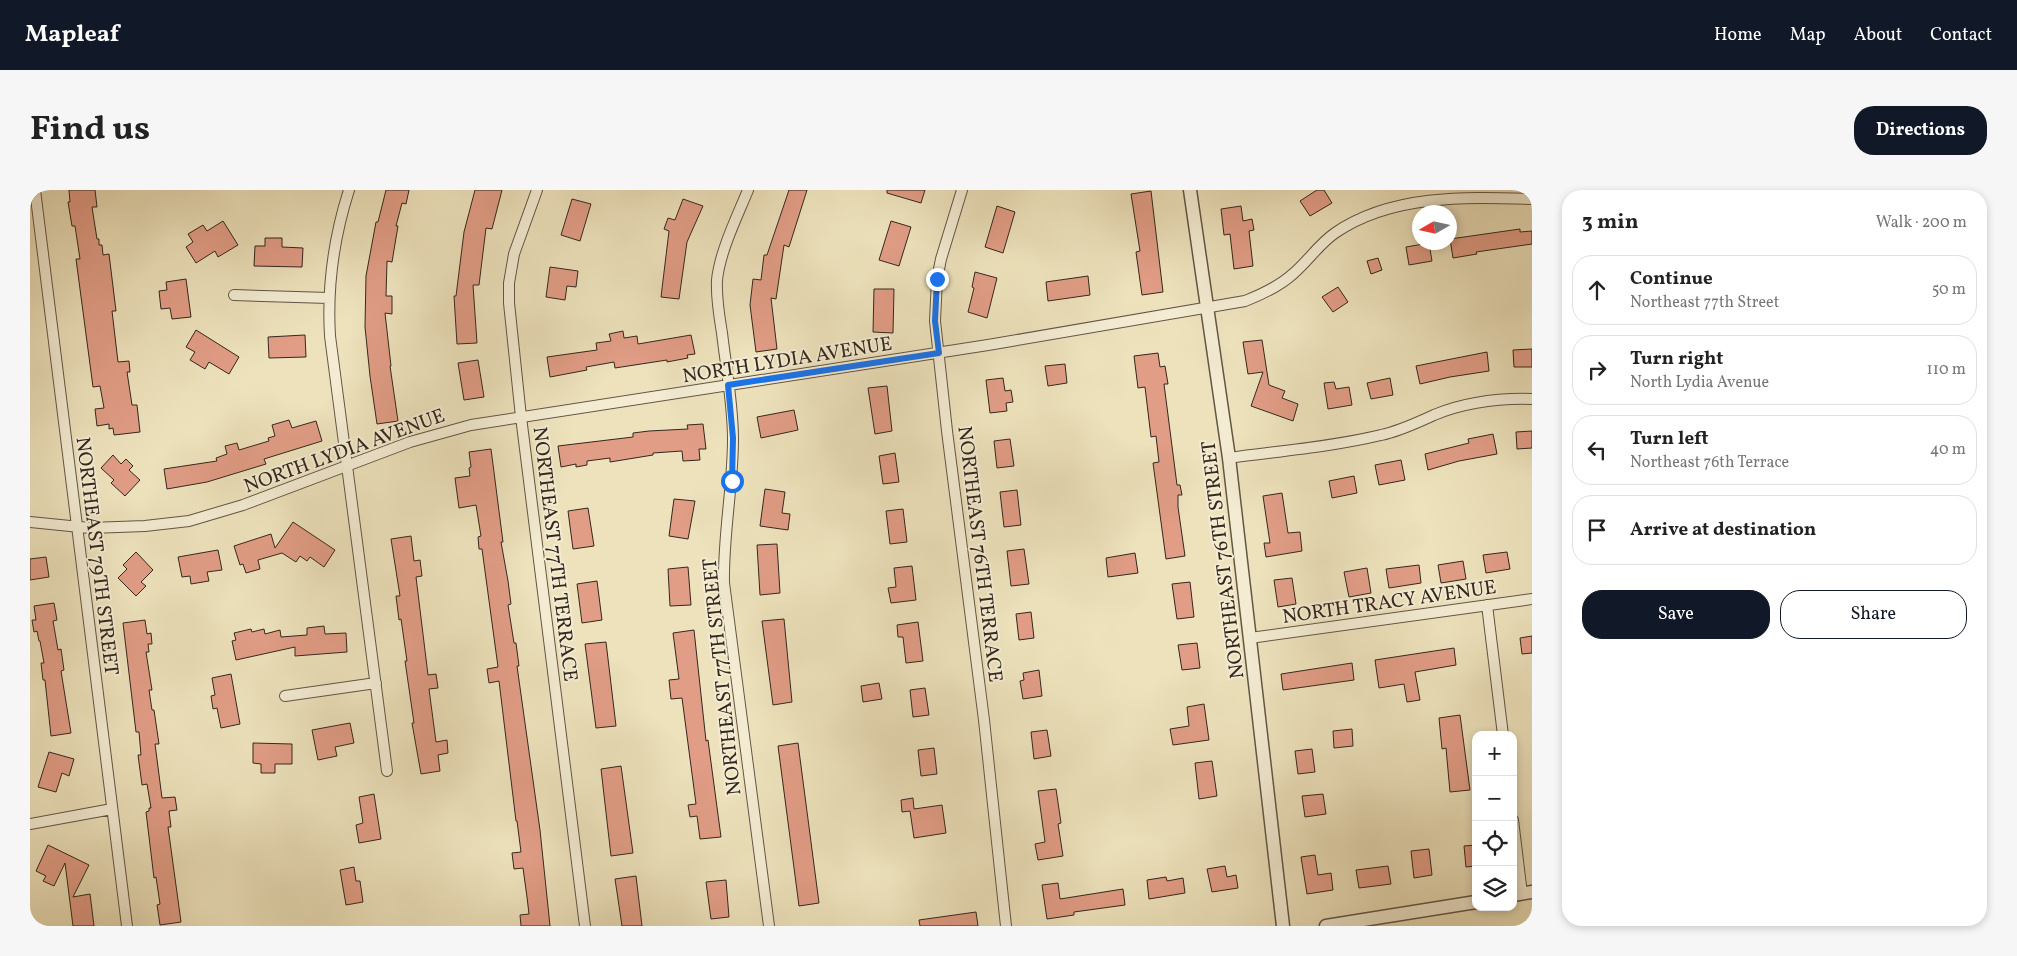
<!DOCTYPE html>
<html lang="en">
<head>
<meta charset="utf-8">
<style>
  body { margin:0; font-family:Vollkorn,serif; background:#f6f6f6; color:#222 }
  .controls { position:absolute; right:15px; bottom:15px; display:grid; overflow:hidden; border-radius:10px; box-shadow:0 2px 8px #0003 }
  .controls button { width:45px; height:45px; display:grid; place-items:center; padding:0; border:0; border-bottom:1px solid #e0e0e0; background:#fff; color:#222; font:25px sans-serif }
  .compass { position:absolute; left:1382px; top:15px; width:45px; height:45px; border-radius:50%; background:#fff; box-shadow:0 2px 8px #0003; rotate:261deg }
  .stop { position:absolute; width:15px; height:15px; margin:-11px; border:4px solid #1a73e8; border-radius:50%; background:#fff }
  .stop.end { background:#1a73e8; border-color:#fff; box-shadow:0 1px 5px #0008 }
  .list { margin:0; padding:0; list-style:none }
  h2 { display:flex; justify-content:space-between; align-items:center; height:65px; margin:0; padding:0 20px; font-size:21px }
  h2 small { font-size:16px; font-weight:400; color:#767676 }
  .list li { display:grid; grid-template-columns:32px 1fr auto; gap:15px; align-items:center; box-sizing:border-box; height:70px; margin:0 10px 10px; padding:0 10px; border:1px solid #e0e0e0; border-radius:20px }
  .list b { display:block; font-size:19px; white-space:nowrap }
  .list p { margin:0; font-size:16px; white-space:nowrap; color:#767676 }
  .list em { font-size:16px; font-style:normal; color:#767676 }
  .actions { display:flex; gap:10px; padding:15px 20px }
  .actions a { flex:1; padding:11px 0; border:1px solid #111827; border-radius:20px; text-align:center; font-size:18px; color:#111827 }
  .actions .main { background:#111827; color:#fff }
  .icon { flex:none; width:28px; height:28px; fill:none; stroke:currentColor; stroke-width:2; stroke-linecap:round; stroke-linejoin:round }
  .map { position:relative; flex:none; width:1502px; height:736px; overflow:hidden; border-radius:20px }
  header { display:flex; align-items:center; gap:30px; box-sizing:border-box; height:70px; padding:0 25px; background:#111827; color:#fff }
  header strong { font-size:24px }
  nav { display:flex; gap:28px; margin-inline-start:auto; font-size:18px }
  .intro { display:flex; align-items:center; justify-content:space-between; box-sizing:border-box; height:120px; padding:0 30px }
  h1 { margin:0; font-size:35px }
  .button { padding:12px 22px; border-radius:20px; background:#111827; color:#fff; font-size:18px; font-weight:700 }
  main { display:flex; gap:30px; padding:0 30px }
  aside { flex:1; background:#fff; border-radius:20px; box-shadow:0 2px 8px #0003 }
  .map>svg:first-child { display:block }
  .building { fill:#e19d86; stroke:#34271d }
  .lines { fill:none; stroke-linecap:round; stroke-linejoin:round }
  .minor-casing { stroke:#625645; stroke-width:12 }
  .tertiary-casing { stroke:#625645; stroke-width:15 }
  .minor { stroke:#f3ecd3; stroke-width:10 }
  .tertiary { stroke:#f3ecd3; stroke-width:12 }
  .route { stroke:#1a73e8; stroke-width:6 }
  .labels { text-anchor:middle; stroke-width:4; stroke-linejoin:round; paint-order:stroke }
  .street-label { font-size:20px; fill:#34271d; stroke:#f3ecd3 }
</style>
</head>
<body>
<header>
<strong>Mapleaf</strong>
<nav><a>Home</a><a>Map</a><a>About</a><a>Contact</a></nav>
</header>
<div class="intro"><h1>Find us</h1><a class="button">Directions</a></div>
<main>
<div class="map">
<svg width="1502" height="736" viewBox="0 0 1502 736">
  <rect width="100%" height="100%" fill="#ede2bc"/>
  <filter id="stains"><feTurbulence type="fractalNoise" baseFrequency=".004" numOctaves="4"/><feColorMatrix values="0 0 0 0 .2 0 0 0 0 .09 0 0 0 0 .02 0 0 0 .5 -.17"/></filter>
  <radialGradient id="worn" r=".72"><stop offset=".6" stop-color="#630" stop-opacity="0"/><stop offset="1" stop-color="#630" stop-opacity=".3"/></radialGradient>
  <path class="building" d="M39 0H65L67 17H62L67 49H69V55H72L73 65 79 64 86 121H82L88 172 99 171 100 182H97L102 215H107L110 242 84 245 83 238 79 239V234L67 236 65 219 74 218 70 196 63 197 46 69H50L45 36H42L38 12H40Z
    M356 0H379L376 14 372 13 366 36H368L362 72 357 71 356 106H362V124L355 123 361 176H360L368 231 347 234 340 186 335 137 336 86 346 32H348Z
    M445 0H472L462 39 456 38 449 95H443L447 153 427 154 424 106H426L434 42Z
    M759 0H777L759 57 754 55 746 109 741 108 747 159 726 162 720 115 723 89 731 90 734 65H737Z
    M857 0H895L891 13 857 3Z
    M1287 0H1294L1302 13 1280 26 1270 11Z
    M1121 1 1133 102 1112 105 1106 62 1110 61 1101 4Z
    M542 9 561 14 550 51 531 45Z
    M653 9 673 16 657 52 649 109 631 107 639 41 634 39 638 28 645 30Z
    M967 16 985 22 973 63 955 57Z
    M1211 16 1213 31 1222 29 1224 40 1219 41 1223 76 1204 79 1200 44 1194 45 1191 19Z
    M193 31 208 55 188 67 185 61 166 73 156 57 163 52 158 44 173 35 177 41Z
    M861 31 881 37 869 76 849 70Z
    M1490 39V42L1502 41V54L1446 62 1447 64 1423 68 1420 49Z
    M235 48H252V57L273 58 272 77 224 76 225 56H235Z
    M1399 53 1402 71 1379 75 1376 57Z
    M1348 68 1352 80 1341 84 1337 71Z
    M520 77 548 81 546 97 537 96 535 110 516 107Z
    M945 82 967 88 957 128 938 122 944 98 942 97Z
    M1058 86 1060 105 1018 111 1016 92Z
    M156 89 161 127 142 129 140 118 131 119 129 101 137 100 136 92Z
    M1308 97 1318 112 1303 122 1292 107Z
    M844 99H864L863 143 843 142Z
    M166 140 209 167 199 184 179 172 175 179 160 170 165 162 156 157Z
    M593 141 594 148 607 146 608 154 661 145 665 164 657 165 658 168 637 172V170L585 178 584 172 556 177 557 180 520 187 517 167 567 160 566 153 581 151 579 144Z
    M275 145 276 167 239 168 238 147Z
    M1232 150 1239 195 1255 201 1252 208 1268 214 1263 231 1221 216 1233 182 1218 184 1213 152Z
    M1502 159V177H1484L1483 160Z
    M1457 162 1459 181 1420 187 1390 194 1386 176Z
    M1128 163 1130 177 1135 176 1138 194H1134L1147 295H1150L1152 305H1148V317L1155 366 1136 369 1123 273 1129 272 1126 246 1121 247 1115 197 1108 198 1104 166Z
    M448 170 454 207 434 210 428 173Z
    M1035 174 1037 193 1018 196 1015 176Z
    M973 188 975 201 981 200 983 212 976 213 977 221 960 223 956 190Z
    M1360 188 1363 205 1341 209 1337 193Z
    M1304 192 1306 199 1319 197 1322 215 1298 219 1294 193Z
    M857 196 862 241 845 244 838 198Z
    M764 220 768 240 731 248 727 227Z
    M259 230 262 238 286 231 292 251 234 269 236 274 177 292 137 299 134 279 187 271 186 268 197 264 195 256 207 253 209 260 239 251 238 248 245 246 242 235Z
    M673 234 676 259H669L670 270 653 271 652 261 623 263V265L580 272V268L557 271V275L546 277V274L531 277 528 256 603 247V243L619 241 658 239 657 235Z
    M1502 241V258L1487 259 1486 242Z
    M1463 244 1467 264 1429 271 1398 280 1395 264 1439 253 1438 249Z
    M980 249 984 276 967 278 964 251Z
    M461 259 473 352H471L478 391 481 414 478 415 484 453H486L489 476H487L510 640 520 736H491L490 725 499 724 497 707 493 678 484 679 482 663 491 662 487 631H486L469 491 459 493 457 479 468 477 452 359H449L448 347 451 346 446 315 429 318 425 288 440 286 439 278 441 277 439 262Z
    M865 263 869 292 853 294 849 266Z
    M83 265 91 274 96 269 103 276 99 280 110 290 95 306 81 293 84 290 71 278Z
    M1371 270 1375 290 1349 295 1345 275Z
    M1324 286 1327 303 1302 308 1299 291Z
    M735 299 755 302 752 323 760 324 758 340 730 336Z
    M987 300 991 335 974 337 970 302Z
    M1252 303 1258 343 1270 342 1272 361 1236 367 1234 353H1240L1233 306Z
    M644 309 665 311 658 349 639 346Z
    M558 318 564 356 543 359 538 321Z
    M873 319 877 352 860 354 856 321Z
    M263 332 305 360 294 377 280 367 277 371 270 366 266 372 252 363 228 370 230 379 216 383 213 374 210 375 204 356 241 344 245 358Z
    M381 346 384 371 390 370 392 386 386 387 398 485 406 484 408 498 399 499 406 552 417 550 418 563 408 565 410 581 391 584 382 533H384L375 471H377L371 429 369 430 366 406H370L361 349Z
    M747 354 750 403 730 405 727 355Z
    M994 359 999 394 981 396 977 361Z
    M188 360 192 380 177 382 179 391 161 394 160 386 152 387 148 367Z
    M106 362 123 380 111 392 116 396 106 406 88 388 97 379 93 375Z
    M1477 362 1480 379 1456 383 1453 365Z
    M1105 363 1108 383 1078 387 1076 368Z
    M16 367 19 387 0 390V369Z
    M1433 371 1436 389 1411 393 1408 375Z
    M1389 375 1391 393 1359 398 1356 379Z
    M882 376 886 410 861 413 858 398 866 397 864 378Z
    M658 377 661 415 640 416 638 379Z
    M1337 378 1341 403 1319 407 1314 382Z
    M1262 388 1266 414 1248 417 1244 390Z
    M567 391 572 430 552 433 547 394Z
    M1160 392 1164 427 1147 429 1142 394Z
    M24 413 27 430 23 431 28 460 31 459 34 480 31 481 41 543 21 546 15 490H13L11 473H14L10 451H9L7 441 4 442 2 430H6L4 416Z
    M1001 422 1004 448 989 450 986 424Z
    M754 429 762 512 743 515 732 431Z
    M115 430 117 444 121 443 122 454H118L119 462H116L122 500H119L122 520H124L129 554H125L132 608 145 607 147 620 139 621 141 637H138L151 732 130 735 127 715 130 714 126 687 124 688 116 622 119 621V618H121L117 594 112 595 108 565H111L109 542H106L93 433Z
    M888 432 893 471 876 473 873 447H868L867 435Z
    M294 436 295 444 316 443 317 462 265 466V457L206 470 202 451 206 450 204 443 221 439 222 442 234 439 235 444 250 440 251 447 277 445V438Z
    M664 440 676 551 678 550 691 647 670 649 667 626 660 627 658 615 666 614 652 508 641 509 639 490 649 489 643 443Z
    M1502 446V463L1492 464 1490 448Z
    M576 452 586 536 566 538 555 454Z
    M1167 453 1170 478 1152 480 1148 455Z
    M1424 458 1426 475 1385 482 1390 510 1377 512 1374 494 1349 498 1345 470Z
    M1322 473 1324 490 1253 500 1251 484Z
    M1009 480 1012 506 993 509 990 491 994 490 993 483Z
    M201 484 210 534 191 538 187 518 183 519 181 506 185 505 182 488Z
    M849 493 852 509 833 512 831 496Z
    M895 498 899 525 883 527 880 500Z
    M1174 514 1179 550 1143 555 1140 539 1159 536 1157 517Z
    M1430 525 1440 600 1420 602 1416 558 1412 559 1409 528Z
    M320 533 324 553 305 557 307 566 288 570 282 540Z
    M1322 539 1323 556 1304 558 1303 541Z
    M1017 540 1021 566 1004 569 1001 542Z
    M223 553 262 554V574H245V583H231V574L223 573Z
    M768 553 789 713 769 716 748 556Z
    M904 558 907 584 891 586 888 560Z
    M1282 559 1285 582 1268 584 1265 561Z
    M19 562 44 569 39 586 32 583 26 602 8 597Z
    M1182 571 1187 606 1169 609 1165 573Z
    M591 576 603 663 581 666 571 579Z
    M1026 599 1031 633 1028 634 1033 666 1008 670 1005 654 1015 652 1008 601Z
    M344 604 351 649 329 653 326 635 333 633 329 607Z
    M1293 604 1296 624 1275 627 1272 606Z
    M883 608 884 619 912 615 916 643 884 648 880 621 872 622 871 610Z
    M18 655 59 675 43 707 60 704 64 736H43L35 673 24 696 13 691 16 686 6 681Z
    M1446 655V676L1436 677 1434 656Z
    M1399 659 1402 685 1384 688 1381 661Z
    M1285 665 1288 685 1301 683 1303 700 1277 704 1271 667Z
    M1195 676 1197 687 1206 685 1208 698 1182 702 1177 679Z
    M1358 676 1361 694 1329 698 1326 680Z
    M324 677 326 691H330L333 712 316 715 310 680Z
    M606 686 612 736H592L585 689Z
    M1136 687 1137 691 1153 688 1155 703 1119 709 1117 690Z
    M696 690 699 727 681 729 676 692Z
    M1028 693 1030 709 1093 699 1095 715 1044 722V725L1017 729 1012 695Z
    M946 722 948 736H890L889 730Z"/>
  <g class="lines">
    <defs>
      <path id="minor" d="M5 0 97 736
        M319 0C304 47 297 96 300 146L357 581
        M507 0 484 64 479 93V113L491 227 555 736
        M718 0C707 27 690 61 687 90 686 108 689 125 692 143 696 178 703 214 703 249 703 297 693 345 694 393L739 736
        M932 0 911 69 907 89 905 131 917 241 954 530 976 736
        M204 105 299 108
        M1199 268C1249 261 1301 257 1351 245 1370 241 1386 233 1404 225 1436 212 1468 208 1502 209
        M0 332 60 338 115 336 159 331 213 315 380 252 441 235 958 155 1215 111C1233 104 1250 96 1264 83 1279 70 1289 54 1305 43 1362 4 1437 7 1502 9
        M1457 415 1473 545
        M1220 448 1502 409
        M255 506 346 493
        M1483 630 1492 704
        M0 634 82 619"/>
      <path id="tertiary" d="M1160 0 1199 268 1253 736
        M1483 705 1502 702
        M1296 736 1446 712"/>
    </defs>
    <use href="#minor" class="minor-casing"/>
    <use href="#tertiary" class="tertiary-casing"/>
    <use href="#minor" class="minor"/>
    <use href="#tertiary" class="tertiary"/>
  </g>
  <g class="lines">
    <path class="route" d="M702 291 703 248 698 195 909 163 905 131 907 89"/>
  </g>
  <g class="labels">
    <g class="street-label">
      <text transform="translate(757 169) rotate(-9)" y="7">NORTH LYDIA AVENUE</text>
      <text transform="translate(314 260) rotate(-20)" y="7">NORTH LYDIA AVENUE</text>
      <text transform="translate(526 364) rotate(83)" y="7">NORTHEAST 77TH TERRACE</text>
      <text transform="translate(951 364) rotate(83)" y="7">NORTHEAST 76TH TERRACE</text>
      <text transform="translate(68 366) rotate(83)" y="7">NORTHEAST 79TH STREET</text>
      <text transform="translate(1192 370) rotate(-97)" y="7">NORTHEAST 76TH STREET</text>
      <text transform="translate(1359 411) rotate(-8)" y="7">NORTH TRACY AVENUE</text>
      <text transform="translate(691 487) rotate(-96)" y="7">NORTHEAST 77TH STREET</text>
    </g>
  </g>
  <rect width="100%" height="100%" filter="url(#stains)"/>
  <rect width="100%" height="100%" fill="url(#worn)"/>
</svg>
<div class="controls">
<button>+</button>
<button>−</button>
<button><svg class="icon" aria-label="locate" viewBox="0 0 24 24"><circle cx="12" cy="12" r="6"/><path d="M12 2v4M12 18v4M2 12h4M18 12h4"/></svg></button>
<button><svg class="icon" aria-label="layers" viewBox="0 0 24 24"><path d="M12 4l9 5-9 5-9-5zM3 14l9 5 9-5"/></svg></button>
</div>
<svg class="compass" viewBox="-18 -18 36 36"><path d="M0-13l5 13h-10z" fill="#e53935"/><path d="M0 13l5-13h-10z" fill="#767676"/></svg>
<div class="stop" style="left:702px;top:291px"></div>
<div class="stop end" style="left:907px;top:89px"></div>
</div>
<aside>
<h2>3 min<small>Walk · 200 m</small></h2>
<ul class="list">
<li><svg class="icon" aria-label="ahead" viewBox="0 0 24 24"><path d="M12 20V5M6 11l6-6 6 6"/></svg><div><b>Continue</b><p>Northeast 77th Street</p></div><em>50 m</em></li>
<li><svg class="icon" aria-label="right" viewBox="0 0 24 24"><path d="M7 20v-9h11M14 6l5 5-5 5"/></svg><div><b>Turn right</b><p>North Lydia Avenue</p></div><em>110 m</em></li>
<li><svg class="icon" aria-label="left" viewBox="0 0 24 24"><path d="M17 20v-9H6M10 6l-5 5 5 5"/></svg><div><b>Turn left</b><p>Northeast 76th Terrace</p></div><em>40 m</em></li>
<li><svg class="icon" aria-label="arrive" viewBox="0 0 24 24"><path d="M6 21V4h12l-3 4 3 4H6"/></svg><div><b>Arrive at destination</b></div></li>
</ul>
<div class="actions"><a class="main">Save</a><a>Share</a></div>
</aside>
</main>
</body>
</html>
